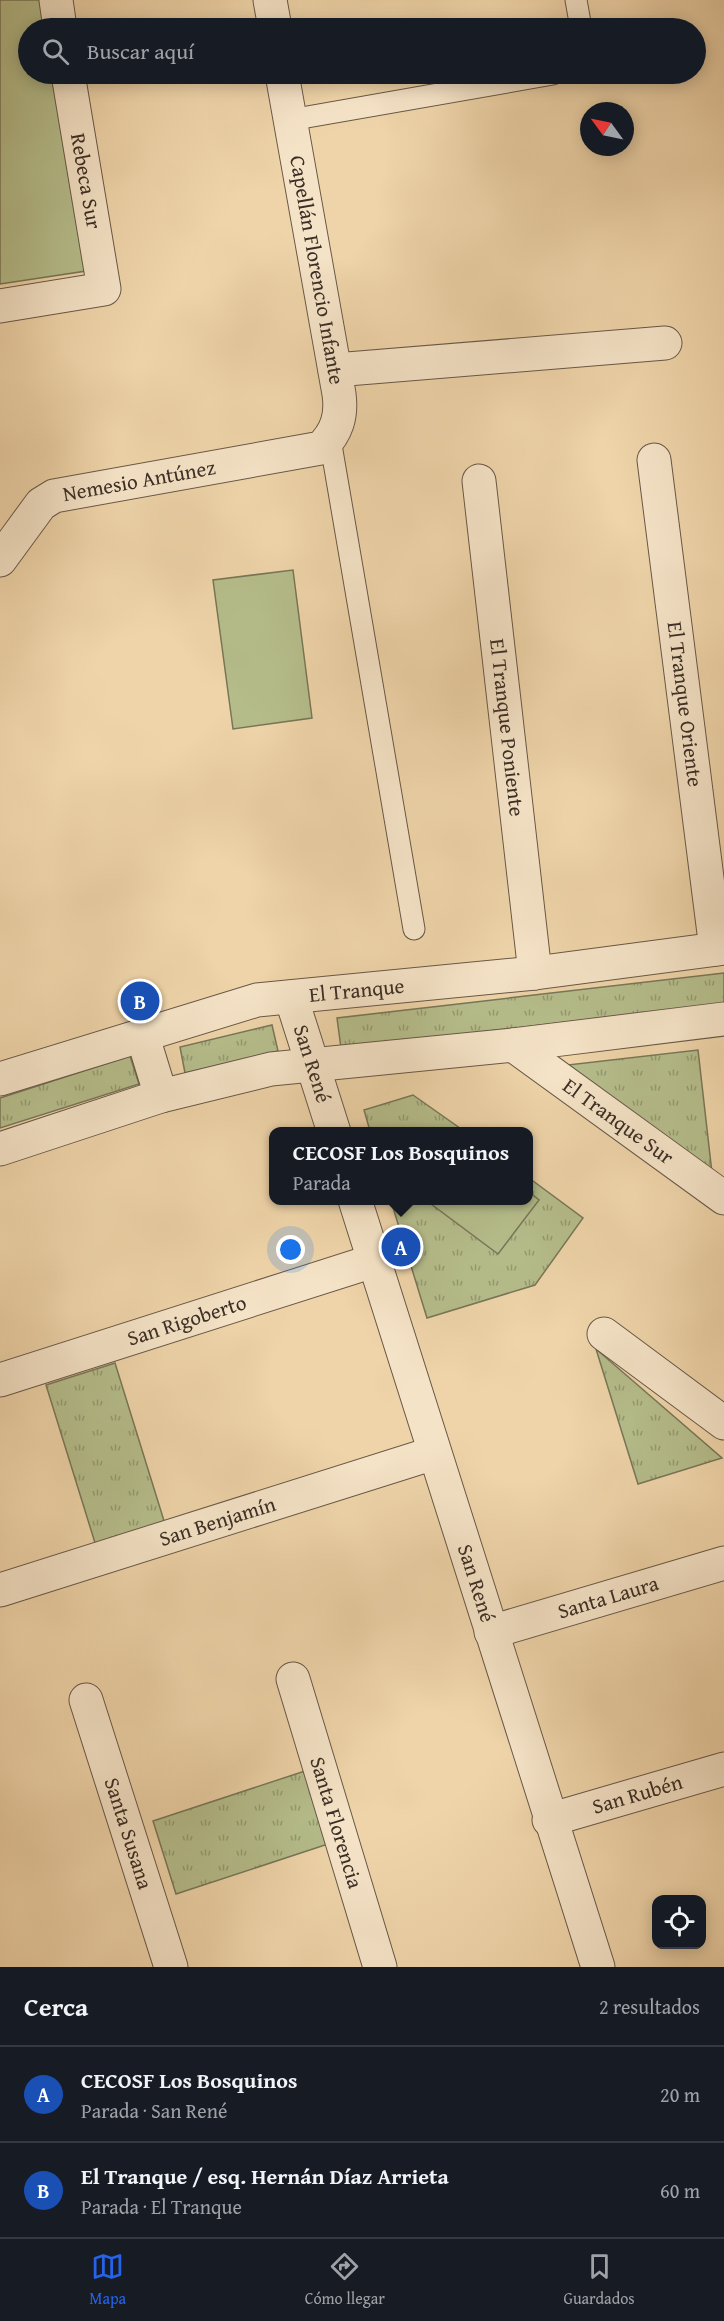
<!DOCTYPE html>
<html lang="es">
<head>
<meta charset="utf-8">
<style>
  body { margin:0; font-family:"Gentium Book Plus",serif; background:#242831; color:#f1f3f6 }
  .controls { position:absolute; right:18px; bottom:18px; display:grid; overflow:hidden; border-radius:12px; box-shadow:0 3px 15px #0003 }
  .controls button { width:54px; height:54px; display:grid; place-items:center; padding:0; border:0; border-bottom:2px solid #363941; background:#171b24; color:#f1f3f6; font:30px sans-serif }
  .compass { position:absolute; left:580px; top:102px; width:54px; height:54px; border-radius:50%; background:#171b24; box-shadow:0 3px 15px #0003; rotate:303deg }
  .you { position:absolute; left:291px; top:1250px; width:21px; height:21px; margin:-15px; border:4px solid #fff; border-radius:50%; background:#1a73e8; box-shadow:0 0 0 9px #1a73e833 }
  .badge { display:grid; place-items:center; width:39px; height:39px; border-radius:50%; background:#2563eb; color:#fff; font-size:20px; font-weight:700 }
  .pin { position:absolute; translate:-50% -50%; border:3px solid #fff; box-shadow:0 2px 6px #0006 }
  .popup { position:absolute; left:269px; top:1127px; width:264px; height:78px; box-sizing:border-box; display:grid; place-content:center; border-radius:12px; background:#171b24; filter:drop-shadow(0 2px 4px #0005); font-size:20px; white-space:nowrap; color:#9ea1a6 }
  .popup b { font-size:22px; color:#f1f3f6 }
  .popup::after { content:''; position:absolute; left:50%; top:100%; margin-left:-12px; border:12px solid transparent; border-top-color:#171b24 }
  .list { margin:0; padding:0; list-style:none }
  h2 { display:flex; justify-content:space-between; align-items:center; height:78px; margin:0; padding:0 24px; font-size:26px }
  h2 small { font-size:20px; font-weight:400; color:#9ea1a6 }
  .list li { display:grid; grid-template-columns:39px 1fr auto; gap:18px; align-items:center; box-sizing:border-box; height:96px; padding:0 24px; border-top:2px solid #363941 }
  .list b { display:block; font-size:22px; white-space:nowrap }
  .list p { margin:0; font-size:20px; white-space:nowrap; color:#9ea1a6 }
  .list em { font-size:20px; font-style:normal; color:#9ea1a6 }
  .icon { flex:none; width:33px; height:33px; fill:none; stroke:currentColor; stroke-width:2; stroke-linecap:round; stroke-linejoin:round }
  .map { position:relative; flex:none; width:724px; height:1967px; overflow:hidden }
  .search { position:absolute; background:#171b24; box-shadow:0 3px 15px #0003; left:18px; right:18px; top:18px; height:66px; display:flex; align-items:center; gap:15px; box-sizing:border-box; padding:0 21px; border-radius:33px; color:#9ea1a6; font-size:22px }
  .sheet { height:270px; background:#171b24 }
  nav { display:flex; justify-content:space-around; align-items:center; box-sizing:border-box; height:84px; border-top:2px solid #363941; background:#171b24; font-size:16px; color:#9ea1a6 }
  nav a { display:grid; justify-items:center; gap:3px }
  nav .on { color:#2563eb }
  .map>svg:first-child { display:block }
  .grass { fill:url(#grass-tufts); stroke:#787658; stroke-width:1.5 }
  .park { fill:#b5bd8b; stroke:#787658; stroke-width:1.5 }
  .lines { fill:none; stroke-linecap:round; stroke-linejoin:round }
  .lane-casing { stroke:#685847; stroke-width:23 }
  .street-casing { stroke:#685847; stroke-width:35 }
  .lane { stroke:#f5e3c7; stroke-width:21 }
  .street { stroke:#f5e3c7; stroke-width:33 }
  .labels { text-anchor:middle; stroke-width:5; stroke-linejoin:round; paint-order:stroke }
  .street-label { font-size:21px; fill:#3b2e26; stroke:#f5e3c7 }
</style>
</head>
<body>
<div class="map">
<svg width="724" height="1967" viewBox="0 0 724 1967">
  <defs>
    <pattern id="grass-tufts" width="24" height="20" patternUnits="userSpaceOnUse" patternTransform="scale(1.5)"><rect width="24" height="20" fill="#b5bd8b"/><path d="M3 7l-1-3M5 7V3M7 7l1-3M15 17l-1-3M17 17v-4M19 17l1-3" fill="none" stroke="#949a71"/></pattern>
  </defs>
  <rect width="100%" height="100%" fill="#efd4a9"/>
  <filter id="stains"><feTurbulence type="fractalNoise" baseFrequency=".00333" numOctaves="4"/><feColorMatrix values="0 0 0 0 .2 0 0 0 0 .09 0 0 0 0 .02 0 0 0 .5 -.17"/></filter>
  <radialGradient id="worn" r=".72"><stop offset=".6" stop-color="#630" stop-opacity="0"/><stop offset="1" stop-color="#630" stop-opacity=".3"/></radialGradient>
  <path class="grass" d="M724 973V1004L341 1048 337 1018Z
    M272 1025 278 1051 185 1073 180 1047Z
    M698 1050 712 1173 559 1066Z
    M130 1056 139 1084 0 1128V1098Z
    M413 1095 464 1131H370L364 1110Z
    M529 1178 583 1218 535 1285 427 1318 391 1201 528 1200Z
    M596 1349 722 1458 638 1484Z
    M115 1363 165 1524 96 1546 46 1385Z
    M305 1771 328 1844 176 1894 153 1821Z"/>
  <path class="park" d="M0 0H41L46 28H28V74H53L86 271 0 284Z
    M293 570 312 718 233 729 213 580Z
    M529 1192 539 1200 498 1254 427 1201 528 1200Z"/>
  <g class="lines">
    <defs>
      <path id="lane" d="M576 0 581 28
        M290 120 553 74
        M330 439 414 929"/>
      <g id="street">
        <path d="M56 0 60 28"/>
        <path d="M270 0 275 28"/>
        <path d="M0 306 104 289 68 74"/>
        <path d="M335 370 665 343"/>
        <path id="s1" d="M654 460 716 949"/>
        <path id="s2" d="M479 481 535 973"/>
        <path id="s3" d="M0 560 41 504 54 496 321 448C337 432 342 416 339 394L282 74"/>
        <path id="s4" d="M291 997 334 1132"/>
        <path d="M142 1034 161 1096"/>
        <path id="s5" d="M513 1045 724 1198"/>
        <path id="s6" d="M0 1079 257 1000 535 973 724 948"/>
        <path d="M0 1149 161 1096 271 1069 513 1045 724 1019"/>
        <path id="s7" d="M355 1200 598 1967"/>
        <path d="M604 1334 724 1423"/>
        <path id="s8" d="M0 1380 373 1261"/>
        <path id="s9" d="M0 1590 434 1453"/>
        <path id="s10" d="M491 1632 724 1563"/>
        <path id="s11" d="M293 1679 380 1967"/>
        <path id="s12" d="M86 1700 171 1967"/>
        <path id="s13" d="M549 1820 724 1769"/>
      </g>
    </defs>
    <use href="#lane" class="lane-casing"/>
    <use href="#street" class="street-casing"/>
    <use href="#lane" class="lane"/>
    <use href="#street" class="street"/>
  </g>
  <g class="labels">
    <g class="street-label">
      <text transform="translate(86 181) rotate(80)" y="7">Rebeca Sur</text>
      <text transform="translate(317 270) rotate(80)" y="7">Capellán Florencio Infante</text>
      <text dy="7" stroke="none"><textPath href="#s3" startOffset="171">Nemesio Antúnez</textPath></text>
      <text dy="7" stroke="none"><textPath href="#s1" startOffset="246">El Tranque Oriente</textPath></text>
      <text dy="7" stroke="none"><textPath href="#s2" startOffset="248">El Tranque Poniente</textPath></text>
      <text dy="7" stroke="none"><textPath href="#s6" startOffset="369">El Tranque</textPath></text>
      <text dy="7" stroke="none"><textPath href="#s4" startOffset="70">San René</textPath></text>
      <text dy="7" stroke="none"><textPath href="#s5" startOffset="130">El Tranque Sur</textPath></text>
      <text dy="7" stroke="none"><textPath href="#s8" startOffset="196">San Rigoberto</textPath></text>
      <text dy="7" stroke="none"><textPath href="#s9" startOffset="228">San Benjamín</textPath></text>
      <text dy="7" stroke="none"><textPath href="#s7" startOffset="402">San René</textPath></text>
      <text dy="7" stroke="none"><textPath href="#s10" startOffset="122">Santa Laura</textPath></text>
      <text dy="7" stroke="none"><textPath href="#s13" startOffset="92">San Rubén</textPath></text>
      <text dy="7" stroke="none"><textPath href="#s11" startOffset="150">Santa Florencia</textPath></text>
      <text dy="7" stroke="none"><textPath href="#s12" startOffset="140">Santa Susana</textPath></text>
    </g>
  </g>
  <rect width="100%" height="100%" filter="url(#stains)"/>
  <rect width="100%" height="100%" fill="url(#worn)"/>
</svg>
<div class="controls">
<button><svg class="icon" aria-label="locate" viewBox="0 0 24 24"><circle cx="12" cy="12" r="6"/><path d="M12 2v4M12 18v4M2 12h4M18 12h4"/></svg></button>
</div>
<svg class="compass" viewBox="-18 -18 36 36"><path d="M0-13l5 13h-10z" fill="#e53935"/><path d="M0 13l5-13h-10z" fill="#9ea1a6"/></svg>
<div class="you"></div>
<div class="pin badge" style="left:401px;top:1247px;background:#1a4fb4">A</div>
<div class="popup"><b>CECOSF Los Bosquinos</b>Parada</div>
<div class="pin badge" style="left:140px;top:1001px;background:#1a4fb4">B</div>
<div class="search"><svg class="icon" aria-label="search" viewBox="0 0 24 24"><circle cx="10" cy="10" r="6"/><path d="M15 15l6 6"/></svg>Buscar aquí</div>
</div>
<section class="sheet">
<h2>Cerca<small>2 resultados</small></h2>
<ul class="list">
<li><span class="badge" style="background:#1a4fb4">A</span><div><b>CECOSF Los Bosquinos</b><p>Parada · San René</p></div><em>20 m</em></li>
<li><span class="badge" style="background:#1a4fb4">B</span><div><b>El Tranque / esq. Hernán Díaz Arrieta</b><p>Parada · El Tranque</p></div><em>60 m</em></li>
</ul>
</section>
<nav>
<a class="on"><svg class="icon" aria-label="map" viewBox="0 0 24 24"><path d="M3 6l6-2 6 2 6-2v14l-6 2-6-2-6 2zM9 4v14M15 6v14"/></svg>Mapa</a>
<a><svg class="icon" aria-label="directions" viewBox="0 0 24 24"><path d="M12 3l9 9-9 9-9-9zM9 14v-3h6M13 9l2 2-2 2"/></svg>Cómo llegar</a>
<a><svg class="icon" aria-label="saved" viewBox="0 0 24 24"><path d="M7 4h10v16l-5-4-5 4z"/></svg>Guardados</a>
</nav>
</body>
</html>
